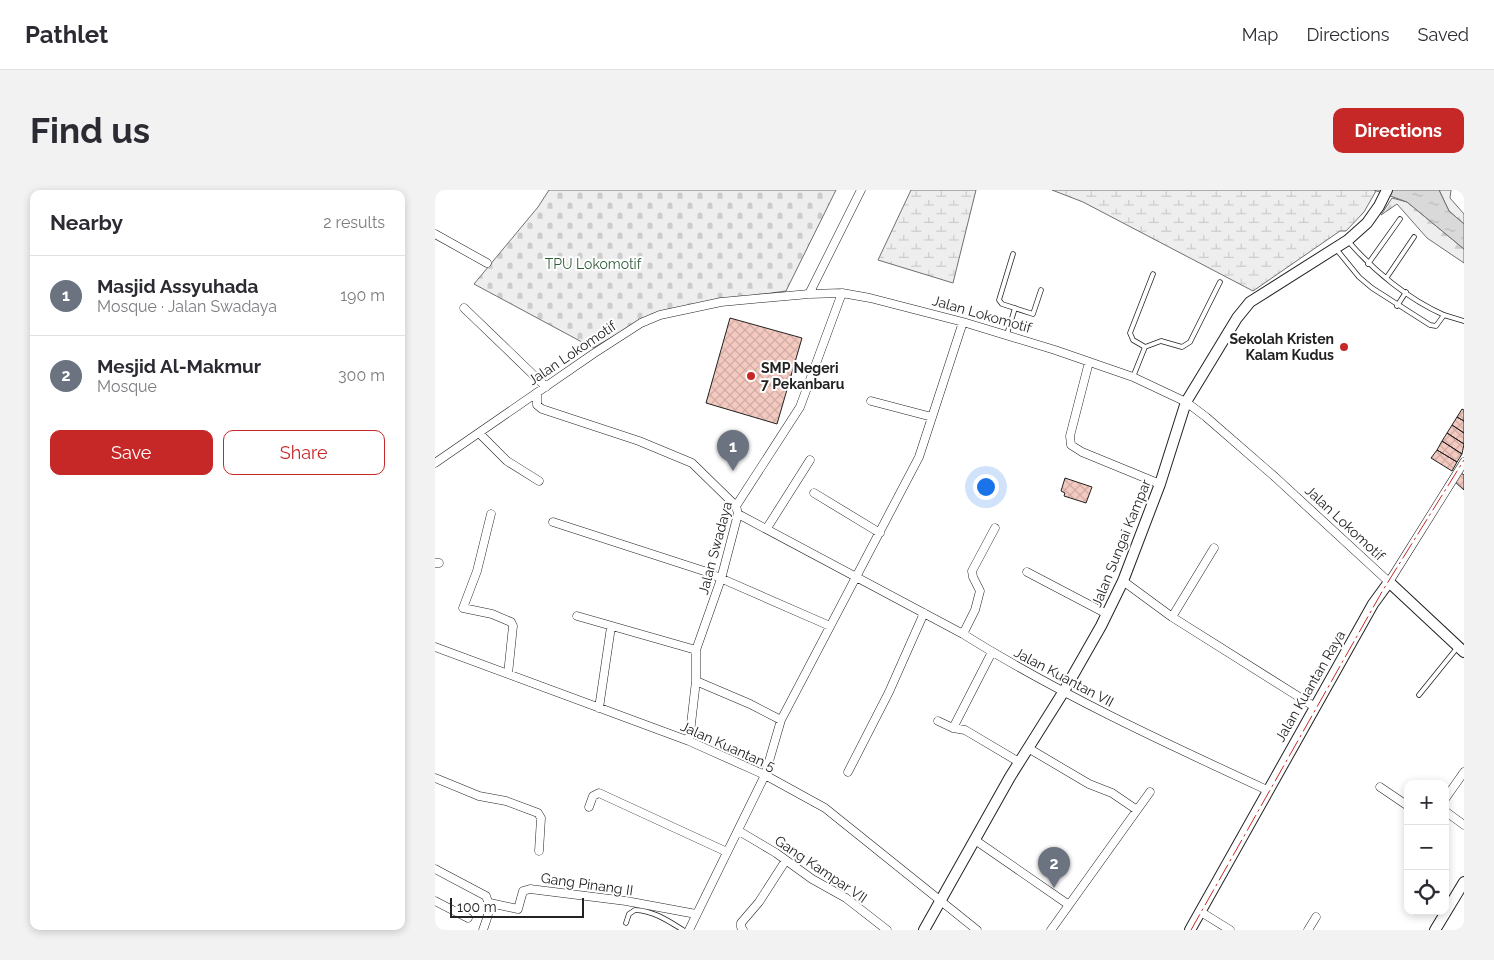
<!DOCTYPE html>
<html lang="en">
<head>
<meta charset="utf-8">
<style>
  body { margin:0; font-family:Raleway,sans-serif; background:#f2f2f3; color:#2b2b33 }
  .controls { position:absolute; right:15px; bottom:15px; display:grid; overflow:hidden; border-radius:10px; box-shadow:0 2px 8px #0003 }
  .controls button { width:45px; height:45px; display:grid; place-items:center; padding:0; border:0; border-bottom:1px solid #e1e1e2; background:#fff; color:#2b2b33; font:25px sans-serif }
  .scale { position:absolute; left:15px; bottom:12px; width:134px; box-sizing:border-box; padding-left:5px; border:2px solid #222; border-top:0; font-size:14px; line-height:18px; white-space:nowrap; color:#222; -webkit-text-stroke:4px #fff; paint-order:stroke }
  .you { position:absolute; left:550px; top:296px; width:18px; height:18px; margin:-12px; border:4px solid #fff; border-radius:50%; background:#1a73e8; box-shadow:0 0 0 8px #1a73e833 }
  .badge { display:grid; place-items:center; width:32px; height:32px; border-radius:50%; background:#c62828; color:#fff; font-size:16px; font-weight:700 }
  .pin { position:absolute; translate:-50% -41px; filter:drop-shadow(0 1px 2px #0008) }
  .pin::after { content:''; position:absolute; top:26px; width:18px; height:15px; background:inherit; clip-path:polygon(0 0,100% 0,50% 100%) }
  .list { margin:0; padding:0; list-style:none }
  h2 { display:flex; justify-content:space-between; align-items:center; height:65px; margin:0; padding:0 20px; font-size:21px }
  h2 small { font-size:16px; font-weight:400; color:#7c7c81 }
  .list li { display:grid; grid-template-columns:32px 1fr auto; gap:15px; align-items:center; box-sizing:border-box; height:80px; padding:0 20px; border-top:1px solid #e1e1e2 }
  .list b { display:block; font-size:19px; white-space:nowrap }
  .list p { margin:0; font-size:16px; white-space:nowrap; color:#7c7c81 }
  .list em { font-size:16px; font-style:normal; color:#7c7c81 }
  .actions { display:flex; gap:10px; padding:15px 20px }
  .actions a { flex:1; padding:11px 0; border:1px solid #c62828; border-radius:10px; text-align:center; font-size:18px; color:#c62828 }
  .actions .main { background:#c62828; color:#fff }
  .icon { flex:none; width:28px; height:28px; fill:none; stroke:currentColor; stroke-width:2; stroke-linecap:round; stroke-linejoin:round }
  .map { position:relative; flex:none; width:1029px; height:740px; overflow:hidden; border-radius:10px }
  header { display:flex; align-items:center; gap:30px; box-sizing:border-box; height:70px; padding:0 25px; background:#fff; border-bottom:1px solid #e1e1e2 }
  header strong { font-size:24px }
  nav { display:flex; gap:28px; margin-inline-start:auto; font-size:18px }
  .intro { display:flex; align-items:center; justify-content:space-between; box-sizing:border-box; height:120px; padding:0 30px }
  h1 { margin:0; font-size:35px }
  .button { padding:12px 22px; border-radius:10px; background:#c62828; color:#fff; font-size:18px; font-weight:700 }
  main { display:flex; gap:30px; padding:0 30px }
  aside { flex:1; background:#fff; border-radius:10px; box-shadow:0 2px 8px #0003 }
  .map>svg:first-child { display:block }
  .forest { fill:url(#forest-firs); stroke:#6f6f6f }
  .wetland { fill:url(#wetland-marsh); stroke:#6f6f6f }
  .cemetery { fill:url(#cemetery-stones); stroke:#6f6f6f }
  .water { fill:url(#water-ripples); stroke:#6f6f6f }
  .building { fill:url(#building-cross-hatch); stroke:#222 }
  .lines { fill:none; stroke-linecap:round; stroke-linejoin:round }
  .service-casing { stroke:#222; stroke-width:5.5 }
  .minor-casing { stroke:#222; stroke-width:9 }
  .tertiary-casing { stroke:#222; stroke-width:12 }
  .service { stroke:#fff; stroke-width:4 }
  .minor { stroke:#fff; stroke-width:8 }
  .tertiary { stroke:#fff; stroke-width:10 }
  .power { stroke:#c62828; stroke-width:1; stroke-dasharray:18 4 2.5 4; stroke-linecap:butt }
  .poi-dot { fill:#c62828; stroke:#fff; stroke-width:2 }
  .labels { text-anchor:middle; stroke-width:4; stroke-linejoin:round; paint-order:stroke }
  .park-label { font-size:14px; fill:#2f5e38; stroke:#fff }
  .street-label { font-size:14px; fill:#222; stroke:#fff }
  .poi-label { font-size:14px; font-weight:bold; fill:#222; stroke:#fff; text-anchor:end }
</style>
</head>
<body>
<header>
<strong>Pathlet</strong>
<nav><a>Map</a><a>Directions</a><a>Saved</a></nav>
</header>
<div class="intro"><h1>Find us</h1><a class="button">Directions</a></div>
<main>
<aside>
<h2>Nearby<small>2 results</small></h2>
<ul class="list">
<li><span class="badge" style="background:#6b7280">1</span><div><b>Masjid Assyuhada</b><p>Mosque · Jalan Swadaya</p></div><em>190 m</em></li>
<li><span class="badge" style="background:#6b7280">2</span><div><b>Mesjid Al-Makmur</b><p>Mosque</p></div><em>300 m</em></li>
</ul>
<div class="actions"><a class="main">Save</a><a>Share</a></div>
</aside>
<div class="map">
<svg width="1029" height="740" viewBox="0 0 1029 740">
  <defs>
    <pattern id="forest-firs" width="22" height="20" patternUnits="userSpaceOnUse" patternTransform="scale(1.25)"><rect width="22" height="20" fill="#eee"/><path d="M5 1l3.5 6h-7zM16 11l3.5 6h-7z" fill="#ccc"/></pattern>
    <pattern id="wetland-marsh" width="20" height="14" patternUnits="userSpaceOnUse" patternTransform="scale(1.25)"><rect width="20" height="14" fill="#eee"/><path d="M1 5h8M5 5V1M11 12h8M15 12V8" fill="none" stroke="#ccc"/></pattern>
    <pattern id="cemetery-stones" width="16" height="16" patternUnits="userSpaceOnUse" patternTransform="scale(1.25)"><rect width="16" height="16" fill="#eee"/><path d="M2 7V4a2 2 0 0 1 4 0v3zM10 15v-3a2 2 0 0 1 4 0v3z" fill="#ccc"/></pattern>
    <pattern id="water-ripples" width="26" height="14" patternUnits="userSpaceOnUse" patternTransform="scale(1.25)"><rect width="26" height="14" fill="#d9d9d9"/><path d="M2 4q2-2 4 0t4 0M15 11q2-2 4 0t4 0" fill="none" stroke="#bababa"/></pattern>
    <pattern id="building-cross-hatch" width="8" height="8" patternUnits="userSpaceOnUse" patternTransform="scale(1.25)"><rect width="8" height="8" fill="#f3c9c0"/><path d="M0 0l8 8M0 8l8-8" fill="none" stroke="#d0aca5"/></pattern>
  </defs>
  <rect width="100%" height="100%" fill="#fff"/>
  <path class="forest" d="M1004 0H1016L1015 8 1029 24V34L1014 21Z
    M957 8 972 12 1029 59V73L992 48 962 14 946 25Z"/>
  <path class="wetland" d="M476 0H541L518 93 443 70Z
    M617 0H939L941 1 929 22 911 41H905L818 101 648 12Z"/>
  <path class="cemetery" d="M114 0H401L351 101 286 110 217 124 158 158 39 94 103 17Z"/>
  <path class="water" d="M939 0H1004L1014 21 1029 34V59L972 12Z"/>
  <path class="building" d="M295 128 367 148 342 234 271 213Z
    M1027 219 1029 220V231L1022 227Z
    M1022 227 1029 231V243L1017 235Z
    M1017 235 1029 243V254L1012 243Z
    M1012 243 1029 254 1027 264 1007 251Z
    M1007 251 1027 264 1022 272 1002 260Z
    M1002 260 1022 272 1017 281 996 268Z
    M1026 283 1029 285V300L1019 291Z
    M630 288 657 297 651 313 629 306 630 303 626 301Z"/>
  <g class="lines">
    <defs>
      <path id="service" d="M902 60 924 87 937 98 995 135 1001 136 1009 125C973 109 939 81 914 52
        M578 64 564 110 567 114 598 124 606 100
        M933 74 965 29
        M952 87 979 47
        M962 116 971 102
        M1009 125 1029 131
        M572 144 580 118
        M710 157 726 151 747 157 755 152 785 92
        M698 187 710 157 698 150 695 143 718 84
        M984 505 1022 458
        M191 733 194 724 200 720C219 721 232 730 248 740"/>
      <path id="minor" d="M0 44 52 73
        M374 104 426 0
        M29 118 111 197
        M654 172 635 246 636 255 647 262 725 294
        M102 204V215L107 219 204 251 257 273 301 316
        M436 211 497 227
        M44 243 72 271 104 291
        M0 273 158 164 206 133 225 125 286 112 374 104 407 103 435 108 528 132 620 160 698 187 751 212 771 227 840 287 954 392 1029 272
        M379 303 445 343
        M56 324 42 381 28 418 57 424 76 432 78 436 73 484
        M303 324 528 444C624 504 728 552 832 600
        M118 332 269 381 395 436
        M332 338 375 270
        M0 373H4
        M592 382 672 424
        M688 391 737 427 880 517
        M142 426 261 460
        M737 427 779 358
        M528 444 540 420 545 401 538 387 537 381 560 338
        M0 457 254 551 330 585 390 618 542 740
        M261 491 315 514 346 530
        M164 518 176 437
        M503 531 518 538 530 540 584 572
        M518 538 557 462
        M254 551 261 491V460L286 389 303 324 301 316 365 217 407 103
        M593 558 654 594 677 603 702 620
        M413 582 454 502 489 423
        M0 588 44 606 71 611 103 623 106 628 104 661
        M945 597 973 616
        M1010 609 1029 582
        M154 617 158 606 164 603 292 662
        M1010 621 1029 635
        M304 641 341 663 377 689 411 708 452 740
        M540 650 634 715
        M0 679 51 706C57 718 52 728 48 740
        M0 711 33 728
        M55 713 83 719 88 701 95 699 191 711 261 724
        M766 722 795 740
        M254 740 330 585 346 530 484 267 528 132
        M308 740 306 737V733L324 712 351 670
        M616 740 715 602
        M873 740 881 727"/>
      <path id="tertiary" d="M489 740 575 587 629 501 666 436 688 391 725 294 751 212 802 128 815 112 913 50 932 33 944 16 952 0
        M755 740 938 414 954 392 1029 462
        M1000 740 1029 692"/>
    </defs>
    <use href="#service" class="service-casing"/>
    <use href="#minor" class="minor-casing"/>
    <use href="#tertiary" class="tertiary-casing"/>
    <use href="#service" class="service"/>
    <use href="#minor" class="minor"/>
    <use href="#tertiary" class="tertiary"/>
    <path class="power" d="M756 740 948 400 1029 270"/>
  </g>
  <g class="poi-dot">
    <circle cx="909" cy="157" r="5"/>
    <circle cx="316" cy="186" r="5"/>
  </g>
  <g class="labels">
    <g class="park-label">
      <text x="158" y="79">TPU Lokomotif</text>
    </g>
    <g class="street-label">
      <text transform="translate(547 124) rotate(16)" y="5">Jalan Lokomotif</text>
      <text transform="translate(137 163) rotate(-34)" y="5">Jalan Lokomotif</text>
      <text transform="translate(910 333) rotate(43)" y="5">Jalan Lokomotif</text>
      <text transform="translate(686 353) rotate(-68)" y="5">Jalan Sungai Kampar</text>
      <text transform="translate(280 358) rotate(-75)" y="5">Jalan Swadaya</text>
      <text transform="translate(629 487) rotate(28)" y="5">Jalan Kuantan VII</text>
      <text transform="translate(875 496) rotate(-60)" y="5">Jalan Kuantan Raya</text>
      <text transform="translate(293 556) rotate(24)" y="5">Jalan Kuantan 5</text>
      <text transform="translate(386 679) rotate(34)" y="5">Gang Kampar VII</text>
      <text transform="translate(152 694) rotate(8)" y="5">Gang Pinang II</text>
    </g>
    <g class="poi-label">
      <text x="899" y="154">Sekolah Kristen<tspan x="899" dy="16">Kalam Kudus</tspan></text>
      <text x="326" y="183" text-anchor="start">SMP Negeri<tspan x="326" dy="16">7 Pekanbaru</tspan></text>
    </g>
  </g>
</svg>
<div class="controls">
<button>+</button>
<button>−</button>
<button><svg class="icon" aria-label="locate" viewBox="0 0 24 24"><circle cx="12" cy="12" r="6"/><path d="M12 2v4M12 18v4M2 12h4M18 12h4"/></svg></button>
</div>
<div class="scale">100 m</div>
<div class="you"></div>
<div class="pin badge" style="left:298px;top:281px;background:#6b7280">1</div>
<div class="pin badge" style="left:619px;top:698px;background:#6b7280">2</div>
</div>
</main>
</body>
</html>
